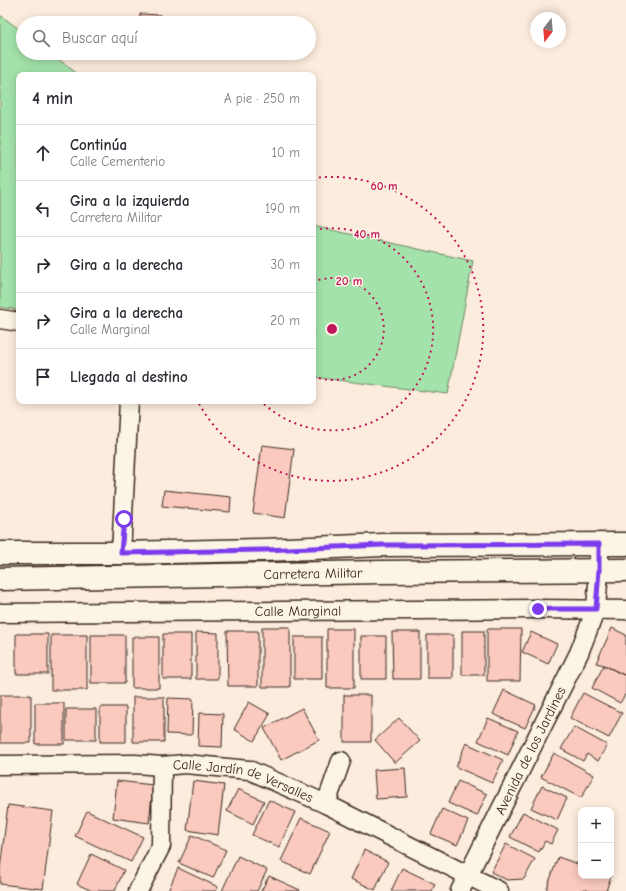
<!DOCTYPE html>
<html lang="es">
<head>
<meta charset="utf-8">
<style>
  body { margin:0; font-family:"Comic Neue",sans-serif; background:#f2f2f3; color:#2b2b33 }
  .controls { position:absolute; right:12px; bottom:12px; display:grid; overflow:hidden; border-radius:8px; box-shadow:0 2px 10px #0003 }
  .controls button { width:36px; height:36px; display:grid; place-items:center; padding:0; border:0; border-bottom:1px solid #e1e1e2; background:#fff; color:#2b2b33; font:20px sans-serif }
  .compass { position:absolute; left:530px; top:12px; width:36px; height:36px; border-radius:50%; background:#fff; box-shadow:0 2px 10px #0003; rotate:196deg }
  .stop { position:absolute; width:12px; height:12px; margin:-9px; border:3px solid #7c3aed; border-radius:50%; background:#fff }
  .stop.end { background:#7c3aed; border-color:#fff; box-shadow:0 1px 4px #0008 }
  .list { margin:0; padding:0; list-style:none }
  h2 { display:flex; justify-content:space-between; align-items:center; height:52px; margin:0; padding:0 16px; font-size:17px }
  h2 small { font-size:13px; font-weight:400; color:#7c7c81 }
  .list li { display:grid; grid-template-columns:26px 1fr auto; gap:12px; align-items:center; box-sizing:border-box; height:56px; padding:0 16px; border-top:1px solid #e1e1e2 }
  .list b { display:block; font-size:15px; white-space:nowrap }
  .list p { margin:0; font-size:13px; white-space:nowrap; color:#7c7c81 }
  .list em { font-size:13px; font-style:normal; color:#7c7c81 }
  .icon { flex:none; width:22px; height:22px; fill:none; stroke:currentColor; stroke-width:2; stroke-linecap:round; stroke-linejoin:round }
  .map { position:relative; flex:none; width:626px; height:891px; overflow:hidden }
  .search { position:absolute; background:#fff; box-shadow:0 2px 10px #0003; left:16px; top:16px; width:300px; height:44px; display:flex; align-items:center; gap:10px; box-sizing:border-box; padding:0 14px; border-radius:22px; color:#7c7c81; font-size:15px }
  .panel { position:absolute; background:#fff; box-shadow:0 2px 10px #0003; left:16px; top:72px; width:300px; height:332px; border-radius:8px }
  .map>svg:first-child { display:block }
  .green { fill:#a3e2aa; stroke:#6f8664 }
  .building { fill:#facabf; stroke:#3b2a1e }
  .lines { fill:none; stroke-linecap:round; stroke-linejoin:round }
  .minor-casing { stroke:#3b2a1e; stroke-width:21 }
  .secondary-casing { stroke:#3b2a1e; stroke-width:25 }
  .minor { stroke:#fcf5e5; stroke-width:18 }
  .secondary { stroke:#fcf5e5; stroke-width:22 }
  .route { stroke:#7c3aed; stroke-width:5 }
  .ring { fill:none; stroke:#c2185b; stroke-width:2; stroke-dasharray:2 4 }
  .labels { text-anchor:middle; stroke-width:3; stroke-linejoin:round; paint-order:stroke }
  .street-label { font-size:14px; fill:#3b2a1e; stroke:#fcf5e5 }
  .centre { fill:#c2185b; stroke:#fcf5e5; stroke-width:2 }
  .ring-label { font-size:12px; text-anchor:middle; font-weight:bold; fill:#c2185b; stroke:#fcf5e5; stroke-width:3; stroke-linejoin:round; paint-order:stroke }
</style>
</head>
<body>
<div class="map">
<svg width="626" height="891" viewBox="0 0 626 891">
  <rect width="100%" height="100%" fill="#fcecdd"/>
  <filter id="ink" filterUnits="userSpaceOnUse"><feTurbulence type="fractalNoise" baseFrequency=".025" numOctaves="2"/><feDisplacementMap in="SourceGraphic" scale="8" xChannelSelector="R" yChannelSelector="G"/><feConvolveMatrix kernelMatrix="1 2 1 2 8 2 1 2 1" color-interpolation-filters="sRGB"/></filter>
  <g filter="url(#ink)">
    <path class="green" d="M0 15 23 32V53H50L79 75H19V310L0 307Z
      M313 226 473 261 448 394 313 377Z"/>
    <path class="building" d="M140 14 160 15 159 23H140Z
      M262 445 294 449 285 518 253 513Z
      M164 490 231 497 230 512 162 506Z
      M262 627H290V687H262Z
      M612 628 626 635V676L604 665 596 663Z
      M327 629H354V688H327Z
      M487 629H521L520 681H487Z
      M227 631H258V686H228Z
      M462 631H484V675H462Z
      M196 632 218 633V679H196Z
      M392 632H420V679H393Z
      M531 632 557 644 548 664 522 652Z
      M16 634H48V674H16Z
      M163 634H191V679H163Z
      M51 635H87V690H51Z
      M91 635H125V683H91Z
      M427 635H453V678H427Z
      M361 636H386V679H361Z
      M132 637H159V688H132Z
      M294 637H322V679H294Z
      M604 665 626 676V693L620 703 592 688Z
      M504 690 536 705 525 728 493 714Z
      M583 693 622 713 609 738 570 718Z
      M0 695H31V743H0Z
      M344 695H371V742H344Z
      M133 697H164V742H133Z
      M168 698 193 699 192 735 167 734Z
      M249 702 270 714 254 741 234 729Z
      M35 703H64V744H35Z
      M100 707H126V742H100Z
      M302 708 319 740 281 760 264 728Z
      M66 709H96V740H66Z
      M199 713 223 714 222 747 198 746Z
      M399 718 420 741 395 763 375 740Z
      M488 718 518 731 508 755 478 741Z
      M574 727 607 745 598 761 587 754 583 761 561 749Z
      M466 743 503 760 492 783 456 767Z
      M554 753 594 775 581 798 541 777Z
      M405 768 407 797 376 799 374 770Z
      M117 781 153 785 149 823 113 818Z
      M193 781 224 785 218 835 187 830Z
      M458 781 487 794 477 816 448 803Z
      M542 786 567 798 557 820 531 808Z
      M238 789 264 801 253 824 227 811Z
      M269 800 295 812 279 847 252 835Z
      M8 805 53 811 43 889 0 884V869Z
      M442 809 468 821 457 845 431 834Z
      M87 811 143 837 131 862 75 836Z
      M523 812 558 830 551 844 545 841 539 852 510 837Z
      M301 818 330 831 310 874 281 861Z
      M192 835 226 850 213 878 179 863Z
      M506 844 535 859 524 879 507 880 491 872Z
      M364 850 388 862 375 890 351 879Z
      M91 854 124 870 115 891H92L77 884Z
      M238 856 267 870 257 891H222Z
      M558 857 581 865V876H611L606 891H590L584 889 583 891H546Z
      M178 868 218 887 216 891H168Z
      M402 868 435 884 432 891H391Z
      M269 876 300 890 299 891H261Z"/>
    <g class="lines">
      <defs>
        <g id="minor">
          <path d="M0 319 19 322"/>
          <path d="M121 553 129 401"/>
          <path id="s1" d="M0 613 538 609 626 610"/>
          <path id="s2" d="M0 765 135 764 162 766 185 764 249 770 326 804 499 891"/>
          <path d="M326 804 341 761"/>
          <path d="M138 891 161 846 162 766"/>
          <path id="s3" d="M460 891 579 653 596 609 599 570V544"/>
        </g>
        <g id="secondary">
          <path d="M0 553H121L264 550 383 545 626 544"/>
          <path id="s4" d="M0 579 380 572 626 570"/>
        </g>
      </defs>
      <use href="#minor" class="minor-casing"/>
      <use href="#secondary" class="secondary-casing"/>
      <use href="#minor" class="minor"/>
      <use href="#secondary" class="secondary"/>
    </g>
  </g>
  <g class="lines" filter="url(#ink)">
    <path class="route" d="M124 519 121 553 264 550 383 545 599 544V570L596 609H538"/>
  </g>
  <g class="ring">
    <path d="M313 282A51 51 0 1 1 313 376"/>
    <path d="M314 230A101 101 0 1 1 261 401"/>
    <path d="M313 178A152 152 0 1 1 198 402"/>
  </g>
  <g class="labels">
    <g class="street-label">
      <text dy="5" stroke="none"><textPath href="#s4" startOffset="313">Carretera Militar</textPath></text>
      <text dy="5" stroke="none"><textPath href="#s1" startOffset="298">Calle Marginal</textPath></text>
      <text dy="5" stroke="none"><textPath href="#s3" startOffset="157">Avenida de los Jardines</textPath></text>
      <text dy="5" stroke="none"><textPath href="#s2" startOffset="246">Calle Jardín de Versalles</textPath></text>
    </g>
  </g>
  <circle cx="332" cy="329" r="6" class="centre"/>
  <g class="ring-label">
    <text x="384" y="190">60 m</text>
    <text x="367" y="238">40 m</text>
    <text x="349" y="285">20 m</text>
  </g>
</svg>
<div class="controls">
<button>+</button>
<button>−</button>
</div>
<svg class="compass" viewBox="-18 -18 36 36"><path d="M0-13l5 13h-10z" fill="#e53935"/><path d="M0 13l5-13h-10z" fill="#7c7c81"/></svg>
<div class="stop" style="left:124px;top:519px"></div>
<div class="stop end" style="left:538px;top:609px"></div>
<div class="search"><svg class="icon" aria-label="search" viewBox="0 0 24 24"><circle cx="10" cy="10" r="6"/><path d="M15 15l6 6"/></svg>Buscar aquí</div>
<section class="panel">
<h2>4 min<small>A pie · 250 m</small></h2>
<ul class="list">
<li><svg class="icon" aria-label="ahead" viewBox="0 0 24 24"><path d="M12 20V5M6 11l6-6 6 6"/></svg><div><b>Continúa</b><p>Calle Cementerio</p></div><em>10 m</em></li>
<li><svg class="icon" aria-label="left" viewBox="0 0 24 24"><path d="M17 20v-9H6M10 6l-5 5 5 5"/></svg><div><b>Gira a la izquierda</b><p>Carretera Militar</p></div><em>190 m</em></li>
<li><svg class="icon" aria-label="right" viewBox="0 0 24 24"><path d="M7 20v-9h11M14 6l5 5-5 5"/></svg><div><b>Gira a la derecha</b></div><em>30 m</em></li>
<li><svg class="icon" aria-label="right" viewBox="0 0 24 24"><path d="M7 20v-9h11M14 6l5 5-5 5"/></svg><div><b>Gira a la derecha</b><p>Calle Marginal</p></div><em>20 m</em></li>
<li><svg class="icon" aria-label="arrive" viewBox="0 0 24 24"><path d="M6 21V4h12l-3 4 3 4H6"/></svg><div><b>Llegada al destino</b></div></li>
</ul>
</section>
</div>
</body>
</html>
